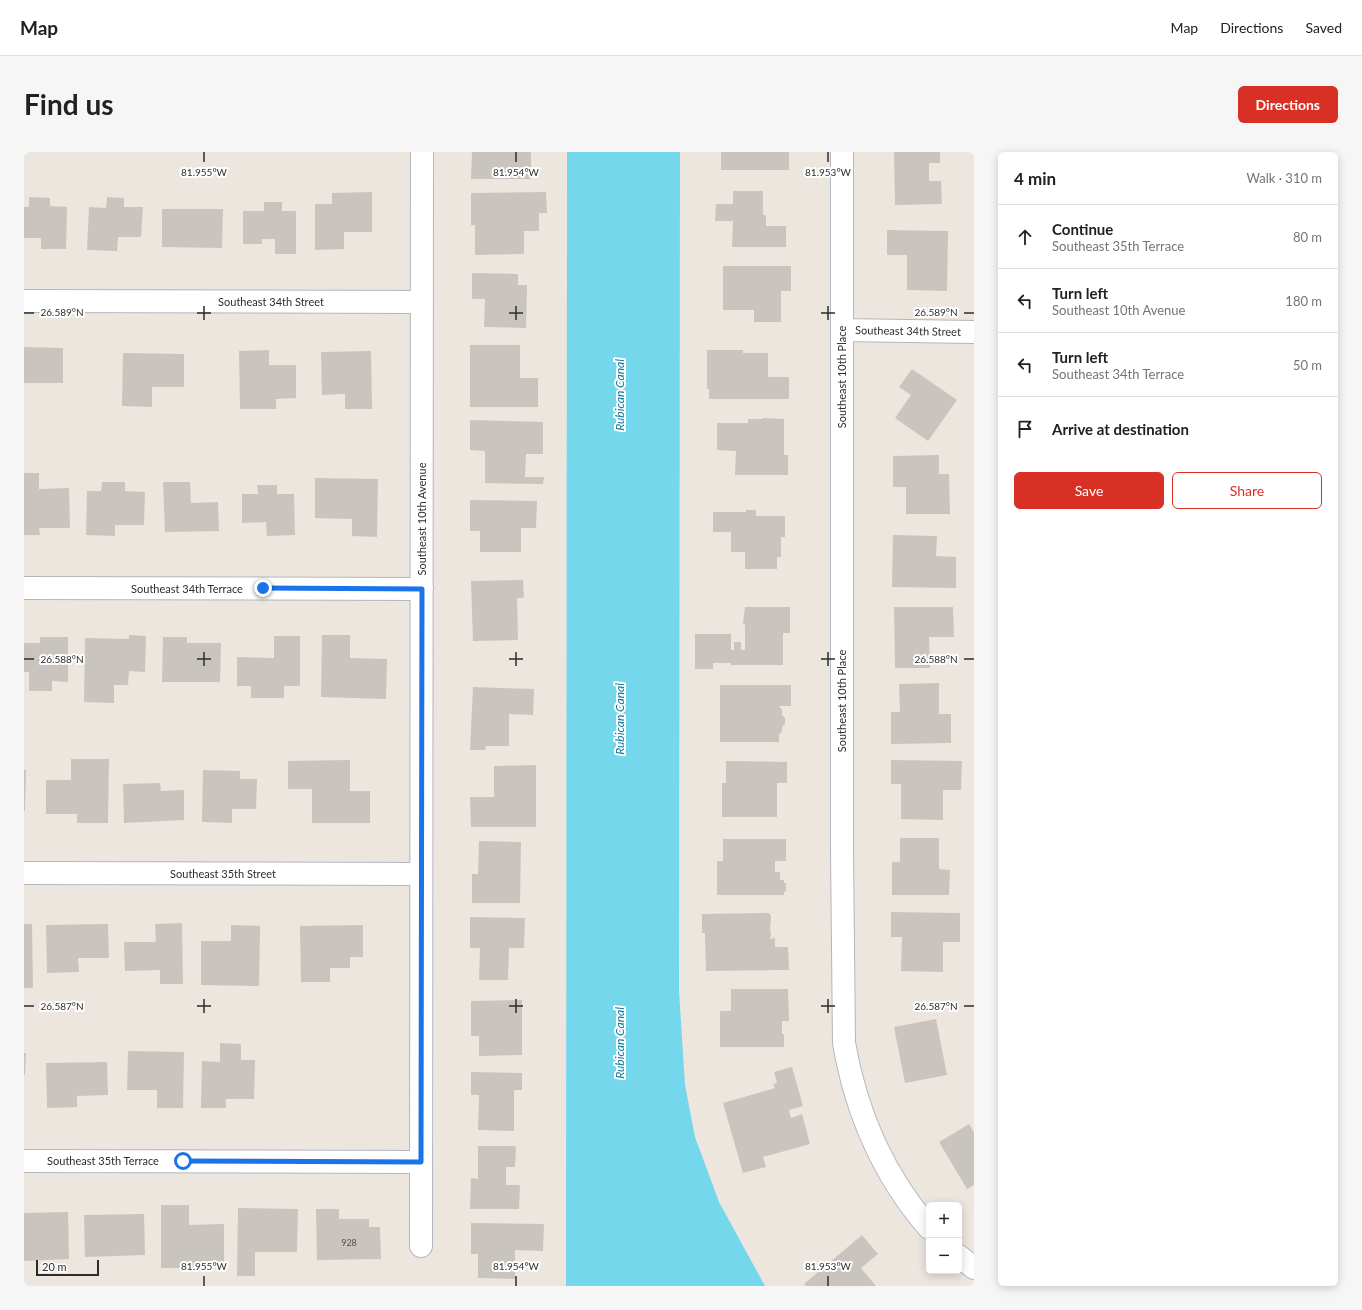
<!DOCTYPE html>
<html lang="en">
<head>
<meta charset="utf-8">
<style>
  body { margin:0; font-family:Lato,sans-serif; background:#f6f6f6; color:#202124 }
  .controls { position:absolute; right:12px; bottom:12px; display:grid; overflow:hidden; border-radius:6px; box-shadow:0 2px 10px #0003 }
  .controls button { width:36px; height:36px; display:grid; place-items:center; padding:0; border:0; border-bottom:1px solid #e0e0e0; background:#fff; color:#202124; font:20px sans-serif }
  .scale { position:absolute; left:12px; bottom:10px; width:63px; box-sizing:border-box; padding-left:4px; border:2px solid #2c2c2c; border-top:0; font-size:11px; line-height:14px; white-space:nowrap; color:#2c2c2c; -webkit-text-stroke:3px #fff; paint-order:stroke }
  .stop { position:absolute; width:12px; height:12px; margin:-9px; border:3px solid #1a73e8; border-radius:50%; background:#fff }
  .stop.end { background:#1a73e8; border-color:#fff; box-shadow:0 1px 4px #0008 }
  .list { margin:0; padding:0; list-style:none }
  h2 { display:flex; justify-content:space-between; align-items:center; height:52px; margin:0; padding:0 16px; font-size:17px }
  h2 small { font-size:13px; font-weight:400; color:#757577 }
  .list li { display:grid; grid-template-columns:26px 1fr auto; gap:12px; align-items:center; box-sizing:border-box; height:64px; padding:0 16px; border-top:1px solid #e0e0e0 }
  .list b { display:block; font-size:15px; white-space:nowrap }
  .list p { margin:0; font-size:13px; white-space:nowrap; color:#757577 }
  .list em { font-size:13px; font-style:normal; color:#757577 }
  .actions { display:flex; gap:8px; padding:12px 16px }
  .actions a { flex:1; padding:9px 0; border:1px solid #d93025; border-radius:6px; text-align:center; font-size:14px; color:#d93025 }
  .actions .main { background:#d93025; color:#fff }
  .icon { flex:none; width:22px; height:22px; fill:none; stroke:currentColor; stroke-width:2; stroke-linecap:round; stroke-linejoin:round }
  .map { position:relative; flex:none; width:950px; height:1134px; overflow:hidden; border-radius:6px }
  header { display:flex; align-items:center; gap:24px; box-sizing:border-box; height:56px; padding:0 20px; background:#fff; border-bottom:1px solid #e0e0e0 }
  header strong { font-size:19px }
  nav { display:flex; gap:22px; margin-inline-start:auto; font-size:14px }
  .intro { display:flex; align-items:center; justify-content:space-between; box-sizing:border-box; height:96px; padding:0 24px }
  h1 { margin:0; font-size:28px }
  .button { padding:10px 18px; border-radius:6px; background:#d93025; color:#fff; font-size:14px; font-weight:700 }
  main { display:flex; gap:24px; padding:0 24px }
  aside { flex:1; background:#fff; border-radius:6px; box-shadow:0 2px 10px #0003 }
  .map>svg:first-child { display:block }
  .water { fill:#75d7ec }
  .building { fill:#c9c4bd }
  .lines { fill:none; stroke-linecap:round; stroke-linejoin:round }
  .street-casing { stroke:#b2b6bf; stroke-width:24 }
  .street { stroke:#fff; stroke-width:22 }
  .route { stroke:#1a73e8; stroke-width:5 }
  .ticks { fill:none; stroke:#2c2c2c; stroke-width:1.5 }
  .labels { text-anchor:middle; stroke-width:4; stroke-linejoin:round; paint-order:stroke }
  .number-label { font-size:9px; fill:#535250 }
  .street-label { font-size:11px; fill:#2c2c2c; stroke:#fff }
  .water-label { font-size:12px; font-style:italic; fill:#11789b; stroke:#fff }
  .ticks-label { font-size:10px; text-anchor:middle; fill:#2c2c2c; stroke:#fff; stroke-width:4; stroke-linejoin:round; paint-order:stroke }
</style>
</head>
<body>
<header>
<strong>Map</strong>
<nav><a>Map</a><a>Directions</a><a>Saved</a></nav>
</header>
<div class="intro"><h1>Find us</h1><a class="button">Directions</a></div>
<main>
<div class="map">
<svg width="950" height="1134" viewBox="0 0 950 1134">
  <rect width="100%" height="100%" fill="#ede6df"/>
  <path class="water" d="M543 0H656L655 839 661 933 671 985 695 1050 741 1134H542Z"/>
  <path class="building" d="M448 0H507V27H447Z
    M697 0H765V18H697Z
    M870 0H916V11H905V29H917L918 52 871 53Z
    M709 39H739V63H742V74H762V95H708L709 69H691L692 52H709Z
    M348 40V80H320V97L291 98V52H308V41Z
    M522 40 523 61H515V79H500V102L451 103V73H447V41Z
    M5 45 26 46V54L43 55 42 97H17V86H0V55H5Z
    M83 45 100 46V55H119L117 85H94L93 99 63 98 65 55 82 56Z
    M240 50H258V59H272V102H251V87H238V92H219V59H240Z
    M138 57H199L198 96 138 95Z
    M863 78 924 79 923 139 883 138V103H863Z
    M699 114H767V139H757V170H730V158H699Z
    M448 121 494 122V133H503L502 176 460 175 461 147H448Z
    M446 193H496V226H514V255H446Z
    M0 195 39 196V231H0Z
    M245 198V213H272V246L252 247V257H216L215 199Z
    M683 198H719V201H744V225H765V247H685V237H683Z
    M347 199 348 257H321V242L298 243 297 200Z
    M99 201 160 202V235H128V255L98 254Z
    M888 217 933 248 904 289 871 266 887 243 875 235Z
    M739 266 760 267V303H764V323H711L712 299 693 298V271H724V267H738Z
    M446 268 519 270V302H502L501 325H520L519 332 461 331V299L446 298Z
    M915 303V322H925L926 362H882V335H869V304Z
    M0 321H15V337L45 336 46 376H15L16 383H0Z
    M291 326 354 327 353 385 328 384V367L291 366Z
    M78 330H101V339L121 340 120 373H91V384L62 383 63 339H77Z
    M139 330H166L167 351 194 350 195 379 141 380Z
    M233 333H253V342H270L271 383 243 384 242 370 218 371V342H234Z
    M446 348 513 349 512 376H497V400H456V379H446Z
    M722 358H732V364H761V385H757V405H753V417H721V400H707V380H689V360H722Z
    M869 383 913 384 912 404 932 405V436L868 435Z
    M499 428 500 446H493L494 488 449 489 447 429Z
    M721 455H766V481H759V513H707V511H689V517H671V482H707V498H710V490H717V498H721V473L719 471Z
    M870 455H929L930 485H905L906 516H871Z
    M105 483 122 484 121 520 105 519 104 533H90V551L60 550 61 486 105 487Z
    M298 483H326V506L363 507 362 547 297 545Z
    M250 484H276V534H260V546H227V534H213V505L250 506Z
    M16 485H44V530L28 529V539H5V520H0V491H16Z
    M139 485H163V491H197L196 530H138Z
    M915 531V562H927V591L867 592V560H876L875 532Z
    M696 533H767V554H755L758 558V563L761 566V572L758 575V580L755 582V590H696Z
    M449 535 510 537 509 563 485 562V594H462L461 598H446Z
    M47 607H85L84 671H53V662H22V628H47Z
    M326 608V639H346V671H288V637H264V609Z
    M867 608 938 609 937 638H919V668L877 667V632H867Z
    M702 609 763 610V631H753V665H698V631H702Z
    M512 613V675H447L446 645H470V614Z
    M0 618H2L1 659H0Z
    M179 618 216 619V627H233L232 657H208V671L178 670Z
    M136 631 137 639 160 638V668L100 671 99 632Z
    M876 686H915V717L926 718 925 743H868V710H876Z
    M699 687H762V709H751V720H756V728H760V731H762V740L760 739V743H693V709H699Z
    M455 689 497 690 496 751H448V722H454Z
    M867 760 936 761V790H919V820L877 819 878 785H867Z
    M745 761 747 764 746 776 747 783 746 787 751 786V795H764L765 818 682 819 681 781H678V762Z
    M446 765 501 766 500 796H485L484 828H455L456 796H446Z
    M158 771 159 832H136V818L101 819 100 790H132L131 772Z
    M0 772H8L9 836H0Z
    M84 772 85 806H54L55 820 23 821 22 773Z
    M207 773 236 774 235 834 177 833V789H207Z
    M339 773V805H326V816H306V830H277L276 774Z
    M707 837H764L765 869H758V882H760V895H696V859H707Z
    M498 848V903L455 904V884H447V849Z
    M912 867 923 923 881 931 870 875Z
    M196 891 217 892V908H231L230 947H202V956H177L178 909 196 910Z
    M104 899 160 900 159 956H133V938H103Z
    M0 901H2L1 923H0Z
    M83 910 84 943 53 944V955L23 956 22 911Z
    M768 915 779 954 765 958 767 966 778 962 786 992 739 1005 742 1015 719 1021 699 951 751 936 749 932 753 931 750 920Z
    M447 920 498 921V938H490V979L454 978 455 943H447Z
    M945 972 950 980V1033L943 1037 915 990Z
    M454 994H492L491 1015H482V1033H496L495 1057H446L447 1026 454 1027Z
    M137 1053H165V1073L200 1072V1116H137Z
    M214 1056 274 1057 273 1100H231V1124H213Z
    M292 1057H315V1067H345V1075H356L357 1107 293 1108Z
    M44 1060 45 1107 0 1109V1061Z
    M120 1062 121 1103 61 1105 60 1063Z
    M447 1071 520 1072 519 1099 491 1098V1127L454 1126V1102H447Z
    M838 1083 854 1102 837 1116 852 1134H782L780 1132Z"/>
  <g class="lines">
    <defs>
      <path id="street" d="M818 0V699L820 891C832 960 859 1023 905 1076
        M0 149 398 150
        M818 178 950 180
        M0 436 398 437
        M0 721 397 722
        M0 1009 397 1010
        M397 1094 398 0
        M935 1104 950 1116"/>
    </defs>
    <use href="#street" class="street-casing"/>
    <use href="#street" class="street"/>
  </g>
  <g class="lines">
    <path class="route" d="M159 1009 397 1010 398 437 239 436"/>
  </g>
  <path class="ticks" d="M180 0V10M492 0V10M804 0V10M180 154V168M492 154V168M804 154V168M0 161H10M173 161H187M485 161H499M797 161H811M940 161H950M180 500V514M492 500V514M804 500V514M0 507H10M173 507H187M485 507H499M797 507H811M940 507H950M180 847V861M492 847V861M804 847V861M0 854H10M173 854H187M485 854H499M797 854H811M940 854H950M180 1124V1134M492 1124V1134M804 1124V1134"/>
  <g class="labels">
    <g class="number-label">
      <text x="325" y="1094">928</text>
    </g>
    <g class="street-label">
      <text x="247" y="154">Southeast 34th Street</text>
      <text transform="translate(884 179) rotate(1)" y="4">Southeast 34th Street</text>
      <text transform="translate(818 225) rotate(-90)" y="4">Southeast 10th Place</text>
      <text transform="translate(398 367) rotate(-90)" y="4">Southeast 10th Avenue</text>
      <text x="163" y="441">Southeast 34th Terrace</text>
      <text transform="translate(818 549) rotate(-90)" y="4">Southeast 10th Place</text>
      <text x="199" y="726">Southeast 35th Street</text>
      <text x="79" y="1013">Southeast 35th Terrace</text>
    </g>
    <g class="water-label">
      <text transform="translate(596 243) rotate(-90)" y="4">Rubican Canal</text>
      <text transform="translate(596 567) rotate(-90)" y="4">Rubican Canal</text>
      <text transform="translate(596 891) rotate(-90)" y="4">Rubican Canal</text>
    </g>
  </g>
  <g class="ticks-label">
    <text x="180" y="24">81.955°W</text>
    <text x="492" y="24">81.954°W</text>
    <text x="804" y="24">81.953°W</text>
    <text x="38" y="164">26.589°N</text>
    <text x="912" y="164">26.589°N</text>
    <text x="38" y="511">26.588°N</text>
    <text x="912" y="511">26.588°N</text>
    <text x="38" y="858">26.587°N</text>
    <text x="912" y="858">26.587°N</text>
    <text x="180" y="1118">81.955°W</text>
    <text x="492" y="1118">81.954°W</text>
    <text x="804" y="1118">81.953°W</text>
  </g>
</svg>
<div class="controls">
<button>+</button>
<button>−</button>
</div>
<div class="scale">20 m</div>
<div class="stop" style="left:159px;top:1009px"></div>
<div class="stop end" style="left:239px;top:436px"></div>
</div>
<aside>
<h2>4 min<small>Walk · 310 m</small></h2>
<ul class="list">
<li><svg class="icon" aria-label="ahead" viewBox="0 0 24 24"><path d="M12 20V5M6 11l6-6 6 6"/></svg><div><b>Continue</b><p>Southeast 35th Terrace</p></div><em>80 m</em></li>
<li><svg class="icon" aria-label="left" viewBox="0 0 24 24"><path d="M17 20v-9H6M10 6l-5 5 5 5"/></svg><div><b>Turn left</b><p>Southeast 10th Avenue</p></div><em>180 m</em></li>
<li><svg class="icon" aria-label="left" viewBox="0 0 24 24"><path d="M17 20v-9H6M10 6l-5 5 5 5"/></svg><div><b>Turn left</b><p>Southeast 34th Terrace</p></div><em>50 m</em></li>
<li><svg class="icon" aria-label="arrive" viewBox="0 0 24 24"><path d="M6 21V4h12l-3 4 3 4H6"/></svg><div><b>Arrive at destination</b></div></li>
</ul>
<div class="actions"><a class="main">Save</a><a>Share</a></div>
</aside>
</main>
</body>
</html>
